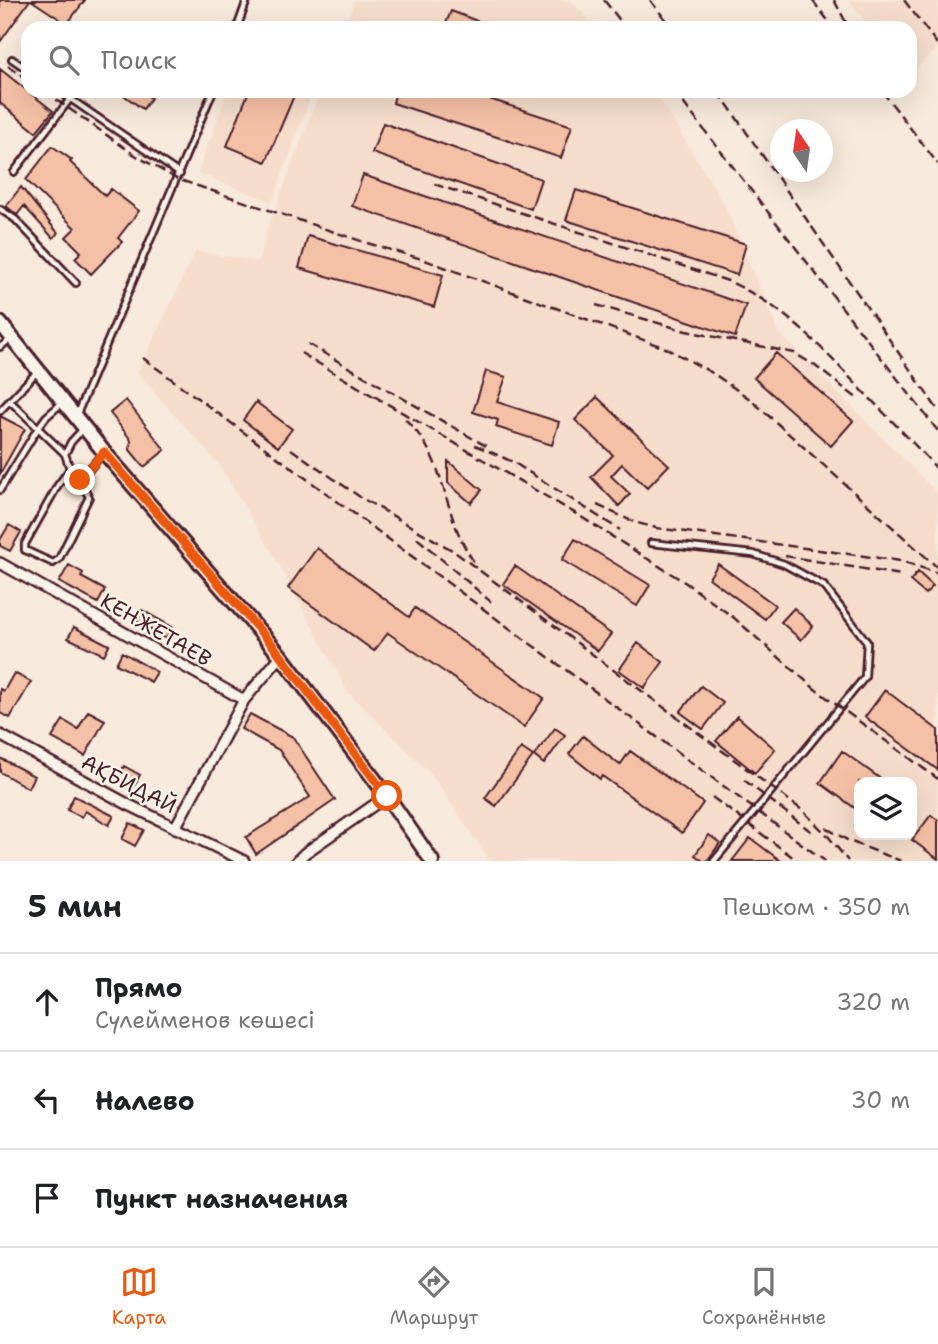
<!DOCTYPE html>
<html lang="ru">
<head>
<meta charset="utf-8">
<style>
  body { margin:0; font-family:"Shantell Sans",sans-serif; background:#f2f2f2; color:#202124 }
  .controls { position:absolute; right:21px; bottom:21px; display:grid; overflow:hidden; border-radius:14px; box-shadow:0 7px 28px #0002 }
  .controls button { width:63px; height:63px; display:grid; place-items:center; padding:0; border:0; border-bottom:2px solid #e0e0e0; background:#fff; color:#202124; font:35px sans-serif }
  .compass { position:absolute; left:770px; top:119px; width:63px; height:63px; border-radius:50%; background:#fff; box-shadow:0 7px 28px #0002; rotate:347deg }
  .stop { position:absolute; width:21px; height:21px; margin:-16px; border:5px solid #ea580c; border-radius:50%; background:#fff }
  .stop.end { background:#ea580c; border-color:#fff; box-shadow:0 2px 7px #0008 }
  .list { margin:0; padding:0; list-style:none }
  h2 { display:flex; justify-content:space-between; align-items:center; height:91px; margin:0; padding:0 28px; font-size:30px }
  h2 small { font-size:23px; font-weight:400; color:#757577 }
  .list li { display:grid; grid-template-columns:46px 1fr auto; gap:21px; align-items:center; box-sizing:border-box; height:98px; padding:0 28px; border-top:2px solid #e0e0e0 }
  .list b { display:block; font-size:26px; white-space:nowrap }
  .list p { margin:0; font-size:23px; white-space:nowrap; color:#757577 }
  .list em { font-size:23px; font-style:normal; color:#757577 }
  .icon { flex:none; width:38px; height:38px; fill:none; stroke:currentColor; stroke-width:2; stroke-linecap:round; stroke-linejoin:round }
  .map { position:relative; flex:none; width:938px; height:861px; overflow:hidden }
  .search { position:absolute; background:#fff; box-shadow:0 7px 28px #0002; left:21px; right:21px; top:21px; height:77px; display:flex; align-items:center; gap:18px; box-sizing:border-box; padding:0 24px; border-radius:21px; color:#757577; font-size:26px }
  .sheet { height:385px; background:#fff }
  nav { display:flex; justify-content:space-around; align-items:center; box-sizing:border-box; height:98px; border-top:2px solid #e0e0e0; background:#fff; font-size:19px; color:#757577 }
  nav a { display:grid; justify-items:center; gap:4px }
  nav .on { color:#ea580c }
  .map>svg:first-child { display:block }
  .built { fill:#f6ddcb; fill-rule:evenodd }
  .building { fill:#f5c1a6; stroke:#4a1f2b; stroke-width:2 }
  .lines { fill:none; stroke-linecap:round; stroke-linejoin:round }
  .lane-casing { stroke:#4a1f2b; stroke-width:10 }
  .street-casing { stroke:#4a1f2b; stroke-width:14 }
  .secondary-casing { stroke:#4a1f2b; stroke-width:18 }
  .lane { stroke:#f7f3e8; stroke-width:4.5 }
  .street { stroke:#f7f3e8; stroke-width:9 }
  .secondary { stroke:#f7f3e8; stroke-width:12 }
  .rail { stroke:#4a1f2b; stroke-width:2.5; stroke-dasharray:10 5; stroke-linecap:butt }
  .route { stroke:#ea580c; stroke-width:9 }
  .labels { text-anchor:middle; stroke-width:5; stroke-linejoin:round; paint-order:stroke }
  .street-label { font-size:21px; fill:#4a1f2b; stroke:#f7f3e8 }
</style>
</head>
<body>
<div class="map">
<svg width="938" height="861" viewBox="0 0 938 861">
  <rect width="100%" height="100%" fill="#f7e9db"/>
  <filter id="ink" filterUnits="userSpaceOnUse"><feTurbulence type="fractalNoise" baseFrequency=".0143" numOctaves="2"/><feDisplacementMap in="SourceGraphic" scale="14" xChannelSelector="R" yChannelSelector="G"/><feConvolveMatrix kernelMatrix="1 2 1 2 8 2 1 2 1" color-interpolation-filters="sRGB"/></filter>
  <g filter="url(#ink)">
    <path class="built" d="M355 0H570L597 28H344Z
      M849 0H938V48L910 74V28H870Z
      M228 91H313L272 202 198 173Z
      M320 91H655L724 204 779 333 938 494V861H490L431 774 348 692 277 561 220 466 137 373 196 251 258 262 266 233ZM859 782H912V835H859Z"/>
    <path class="building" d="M0 0H30L0 42Z
      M31 0H85L67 24Z
      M451 11 493 27V28H444Z
      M0 69 53 111 36 132 0 103Z
      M118 91H141L151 98 143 109Z
      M249 91H296L266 162 227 146Z
      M396 91H465L572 126 561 158 393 103Z
      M383 123 541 179 531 209 372 153Z
      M52 146 72 160 70 162 105 196 111 189 139 211 118 238 122 242 91 274 75 258 81 252 66 237 75 228 26 180Z
      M363 175 746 305 735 337 352 206Z
      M21 187 58 233 53 238 24 206 17 215 6 206Z
      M576 190 746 244 737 275 566 220Z
      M308 236 443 275 434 307 299 268Z
      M776 353 853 421 831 446 754 378Z
      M486 371 506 377 497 402 559 422 552 445 496 427 498 420 473 412Z
      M597 397 669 465 647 488 622 464 611 476 630 494 619 506 591 477 613 455 575 420Z
      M126 400 165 450 144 467 130 450 131 440 110 413Z
      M256 402 292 429 278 447 243 420Z
      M0 416 25 429 0 474Z
      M448 461 482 490 471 503 448 483Z
      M9 525 21 532 10 551 0 546V540Z
      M575 539 650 585 637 606 562 560Z
      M317 548 409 617 415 608 544 698 524 727 388 633 374 651 288 588Z
      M718 564 775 605 765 619 709 578Z
      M69 565 83 573 81 577 105 590 98 603 59 582Z
      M515 566 611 634 598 651 503 584Z
      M918 572 933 586 925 594 910 581Z
      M794 608 813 626 801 640 781 622Z
      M142 610 172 627 166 639 137 621Z
      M74 627 109 645 104 655 68 638Z
      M638 643 663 662 644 688 619 670Z
      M122 652 157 672 151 682 116 664Z
      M14 673 31 682 10 718 0 713V689L4 691Z
      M701 686 723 703 703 729 680 712Z
      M885 690 938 730V770L865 717Z
      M88 711 105 720 85 756 52 738 63 720 78 729Z
      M250 714 293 737 335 800 256 854 246 837 310 797 279 750 241 729Z
      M737 716 775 749 755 773 716 741Z
      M555 728 565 735 544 764 534 756Z
      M583 736 620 765 630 751 703 803 682 833 602 776 600 779 569 754Z
      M521 748 533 756 496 806 485 798Z
      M842 751 885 782H859V811L820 783Z
      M0 758 34 776 28 788 0 772Z
      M124 766 140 775 133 788 117 780Z
      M74 796 114 816 109 825 85 811 82 817 67 810Z
      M931 815 938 820V859L912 840Z
      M130 823 144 830 135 846 122 839Z
      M709 835 720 843 707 861H703L695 855Z
      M750 838 781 861H732Z"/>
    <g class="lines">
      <defs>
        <path id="lane" d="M237 28 247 0
          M12 59 28 70
          M59 91 180 174
          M14 172 70 99
          M0 209 15 219 76 283
          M0 347 11 339
          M62 403 46 417 38 428 65 454 70 469 80 480 89 497 59 559 53 563 25 550V544L58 485 70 469
          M0 411 37 372
          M77 414 213 91
          M65 454 71 442 83 429
          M80 480 103 453
          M0 490 38 428 9 400
          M651 543 753 554 784 564 824 586 867 642 865 677 714 861"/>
        <path id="street" d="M0 563 244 700 281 656
          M0 735 129 805 244 861
          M175 828 244 700
          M297 861 305 853 387 796"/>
        <path id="secondary" d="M0 323 104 452 281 656 387 796 432 861"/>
      </defs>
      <use href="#lane" class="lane-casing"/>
      <use href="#street" class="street-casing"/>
      <use href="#secondary" class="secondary-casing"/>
      <use href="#lane" class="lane"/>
      <use href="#street" class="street"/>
      <use href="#secondary" class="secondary"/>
      <path class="rail" d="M604 0 626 28
        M650 0 672 28
        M812 0 834 28
        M834 0 849 28
        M904 0 938 45
        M8 66 28 80
        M44 91 135 155 177 179 367 243 422 259 668 349 714 374 750 399 938 568
        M674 91 938 431
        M718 91 938 410
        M882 91 938 164
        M434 184 728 281C782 305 816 342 856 384 884 413 912 441 938 470
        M596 305 686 331 794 353 814 365 858 399
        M308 344 486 446
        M301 353 380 400
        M143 358 825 861
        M374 396 578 515 686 583 733 617 815 689 938 779
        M405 419C450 462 440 513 474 562
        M475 445 513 462 620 530
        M291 449 360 497 452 550 802 810 828 836 848 861
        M597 505 634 522 656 528 901 561 938 573
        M417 538 491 602
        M785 556 901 575
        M744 780 813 833
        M712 797 798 861
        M826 828 849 841 901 861"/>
    </g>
  </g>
  <g class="lines" filter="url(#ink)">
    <path class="route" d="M80 480 104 452 275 648 387 796"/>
  </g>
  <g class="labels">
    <g class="street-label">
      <text transform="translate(156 630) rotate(30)" y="7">КЕНЖЕТАЕВ</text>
      <text transform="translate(129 784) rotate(27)" y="7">АҚБИДАЙ</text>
    </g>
  </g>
</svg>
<div class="controls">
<button><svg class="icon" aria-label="layers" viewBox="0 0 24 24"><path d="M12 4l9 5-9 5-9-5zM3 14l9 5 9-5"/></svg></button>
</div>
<svg class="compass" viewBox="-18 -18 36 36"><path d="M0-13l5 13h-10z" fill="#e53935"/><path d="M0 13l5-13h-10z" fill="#757577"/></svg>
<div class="stop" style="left:387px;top:796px"></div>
<div class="stop end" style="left:80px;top:480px"></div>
<div class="search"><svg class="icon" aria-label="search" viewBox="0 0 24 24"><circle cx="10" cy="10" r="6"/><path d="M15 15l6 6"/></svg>Поиск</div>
</div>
<section class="sheet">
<h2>5 мин<small>Пешком · 350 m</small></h2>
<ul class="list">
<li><svg class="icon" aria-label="ahead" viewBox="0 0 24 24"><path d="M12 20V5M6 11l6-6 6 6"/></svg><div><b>Прямо</b><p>Сүлейменов көшесі</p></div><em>320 m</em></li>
<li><svg class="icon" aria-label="left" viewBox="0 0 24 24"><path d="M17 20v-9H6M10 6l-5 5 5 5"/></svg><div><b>Налево</b></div><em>30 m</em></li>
<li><svg class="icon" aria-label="arrive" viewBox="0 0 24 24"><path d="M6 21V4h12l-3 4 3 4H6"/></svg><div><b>Пункт назначения</b></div></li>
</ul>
</section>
<nav>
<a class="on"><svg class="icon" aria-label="map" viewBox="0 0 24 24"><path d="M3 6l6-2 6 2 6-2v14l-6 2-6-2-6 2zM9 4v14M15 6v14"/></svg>Карта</a>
<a><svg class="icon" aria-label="directions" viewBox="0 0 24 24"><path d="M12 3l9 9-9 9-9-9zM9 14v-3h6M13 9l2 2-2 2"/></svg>Маршрут</a>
<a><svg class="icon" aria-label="saved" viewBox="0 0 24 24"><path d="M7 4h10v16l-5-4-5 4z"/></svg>Сохранённые</a>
</nav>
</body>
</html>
